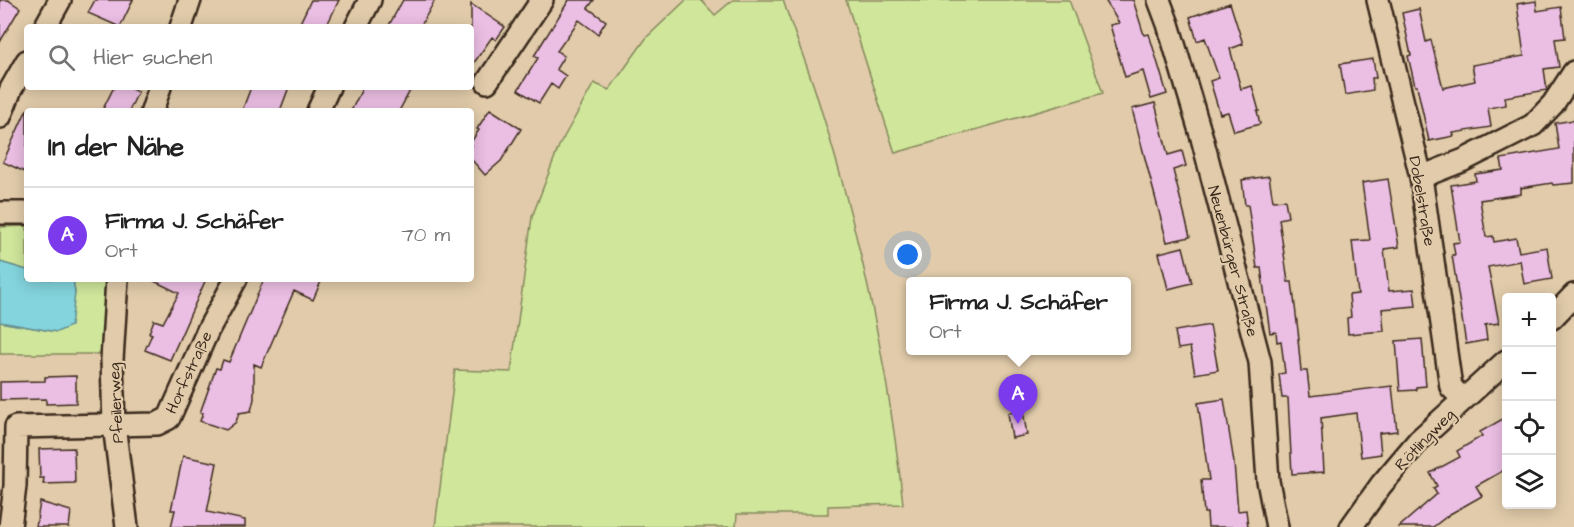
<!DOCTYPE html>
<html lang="de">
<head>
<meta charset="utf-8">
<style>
  body { margin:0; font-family:"Architects Daughter",sans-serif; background:#f6f6f6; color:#222 }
  .controls { position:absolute; right:18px; bottom:18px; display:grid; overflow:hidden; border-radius:6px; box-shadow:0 3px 15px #0003 }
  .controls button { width:54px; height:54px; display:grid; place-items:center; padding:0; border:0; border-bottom:2px solid #e0e0e0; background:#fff; color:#222; font:30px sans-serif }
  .you { position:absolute; left:908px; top:255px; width:21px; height:21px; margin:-15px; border:4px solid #fff; border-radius:50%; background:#1a73e8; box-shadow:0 0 0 9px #1a73e833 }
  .badge { display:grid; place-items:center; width:39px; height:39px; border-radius:50%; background:#7c3aed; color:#fff; font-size:20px; font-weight:700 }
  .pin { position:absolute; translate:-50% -50px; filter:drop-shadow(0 2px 3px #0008) }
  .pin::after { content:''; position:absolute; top:32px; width:21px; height:18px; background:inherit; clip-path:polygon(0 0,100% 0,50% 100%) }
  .popup { position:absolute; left:906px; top:277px; width:225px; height:78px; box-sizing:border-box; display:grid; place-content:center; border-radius:6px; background:#fff; filter:drop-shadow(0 2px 4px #0005); font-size:20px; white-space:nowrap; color:#767676 }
  .popup b { font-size:22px; color:#222 }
  .popup::after { content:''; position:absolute; left:50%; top:100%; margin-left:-12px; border:12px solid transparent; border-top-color:#fff }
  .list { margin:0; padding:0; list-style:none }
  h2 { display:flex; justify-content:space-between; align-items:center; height:78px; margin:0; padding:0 24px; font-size:26px }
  h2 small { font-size:20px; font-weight:400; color:#767676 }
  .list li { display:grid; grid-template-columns:39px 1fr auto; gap:18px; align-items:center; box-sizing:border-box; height:96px; padding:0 24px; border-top:2px solid #e0e0e0 }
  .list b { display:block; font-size:22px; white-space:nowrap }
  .list p { margin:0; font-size:20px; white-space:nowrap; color:#767676 }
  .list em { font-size:20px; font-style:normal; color:#767676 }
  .icon { flex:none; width:33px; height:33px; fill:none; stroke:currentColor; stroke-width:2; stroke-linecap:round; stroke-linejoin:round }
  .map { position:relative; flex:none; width:1574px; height:527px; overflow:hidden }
  .search { position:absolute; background:#fff; box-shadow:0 3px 15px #0003; left:24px; top:24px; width:450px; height:66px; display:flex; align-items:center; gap:15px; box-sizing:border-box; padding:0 21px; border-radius:6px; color:#767676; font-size:22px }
  .panel { position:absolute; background:#fff; box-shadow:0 3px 15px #0003; left:24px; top:108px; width:450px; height:174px; border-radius:6px }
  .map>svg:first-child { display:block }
  .green { fill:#cfe69b; stroke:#85885c; stroke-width:1.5 }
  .water { fill:#83d4dd; stroke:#669091; stroke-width:1.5 }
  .building { fill:#ebbee3; stroke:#3b2a1e; stroke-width:1.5 }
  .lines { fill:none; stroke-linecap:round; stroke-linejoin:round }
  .minor-casing { stroke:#3b2a1e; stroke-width:26 }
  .minor { stroke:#e1cbaa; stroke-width:21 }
  .labels { text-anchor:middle; stroke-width:4.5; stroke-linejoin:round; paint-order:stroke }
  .street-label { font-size:16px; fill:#3b2a1e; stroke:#e1cbaa }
</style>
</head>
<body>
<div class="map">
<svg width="1574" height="527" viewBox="0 0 1574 527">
  <rect width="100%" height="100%" fill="#e1cbaa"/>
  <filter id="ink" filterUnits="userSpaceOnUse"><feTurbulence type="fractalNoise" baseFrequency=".0167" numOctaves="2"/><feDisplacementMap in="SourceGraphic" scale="12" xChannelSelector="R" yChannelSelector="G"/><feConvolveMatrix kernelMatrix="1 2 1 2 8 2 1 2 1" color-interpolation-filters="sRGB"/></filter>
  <g filter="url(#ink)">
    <path class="green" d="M686 0H701L715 15 733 0H783C793 30 805 60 815 90 858 224 888 364 903 504L828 506V514H737L736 527H435L455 370 511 372 532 217 559 146 594 83 609 90 647 37Z
      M846 0H1069L1103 93 895 153Z
      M27 226V270L0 262V227Z
      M73 279H107L104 354H0V322L57 332 75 293Z"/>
    <path class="water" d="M0 262 27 270V279H73L75 293 71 326 57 332 0 322Z"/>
    <path class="building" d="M0 0H8L20 8 0 42Z
      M95 0H133L120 27 88 13Z
      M311 0H339L326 27H298Z
      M403 0H435L420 27H388Z
      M569 0H594L588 8 606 21 598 34 579 20 557 51 564 56 556 69 566 76 558 89 551 84 539 103 518 90 538 58 534 56Z
      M1105 0H1133L1144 35 1149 34 1167 94 1151 99 1143 71 1125 77 1110 25 1119 23Z
      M1536 1 1537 11 1561 7 1565 38 1555 39 1559 67 1544 69 1547 90 1505 97 1506 105 1488 108 1491 127 1453 133 1454 136 1429 141 1417 86H1415L1408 56 1411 55 1402 13 1419 9 1426 42 1431 40 1443 88 1475 81 1472 65 1524 56 1517 4Z
      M1230 3 1243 44 1230 49 1241 89 1252 86 1259 111H1257L1260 124 1234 131 1228 112 1220 114 1210 81 1219 78 1205 38 1197 41 1190 17Z
      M471 4 505 27 496 40 492 37 471 67Z
      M1373 59 1376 78H1372L1373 90 1345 95 1340 64Z
      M114 87H126L138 92 129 111H102Z
      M251 87H289L280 111H242Z
      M363 87H412L399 111H351Z
      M1155 103 1168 155 1182 151 1186 166 1173 170 1190 237 1167 242 1132 109Z
      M27 109V173L3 162Z
      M490 109 521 129 501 161 485 175 471 159V142L479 130 477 129Z
      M1574 120V183L1553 185 1552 183 1521 188V194L1480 200 1486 237 1493 236 1494 242 1516 238 1519 252 1547 247 1552 279 1524 284 1520 260V261L1488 267 1499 323 1485 325 1487 340 1466 344 1452 255H1455L1453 243 1460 242 1451 185 1476 181 1475 174 1503 170 1501 159 1559 149 1555 123Z
      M1269 176 1273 201 1285 200 1288 217 1279 219 1288 282H1292L1299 339H1298L1301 371H1307L1310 396 1392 386 1397 431 1379 433 1381 454 1361 457 1356 413 1321 418 1324 472 1292 474 1288 398H1282L1279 374 1285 373 1281 341 1277 342 1276 332 1270 333 1261 268H1257L1248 205H1245L1242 180Z
      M1388 179 1399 247 1384 249 1389 291 1414 289 1416 306 1382 309 1384 331 1348 334 1347 318 1351 317 1349 295 1358 294 1352 241 1370 240 1362 183Z
      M1183 247 1192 283 1168 289 1159 253Z
      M150 279H206L170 360 145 350 152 334 149 333 154 320 163 323 179 293Z
      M264 279H322L313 300 294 291 261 367 254 364V399L251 411 239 413 236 422 226 430 200 421 203 413H200L216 368 220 369 223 360 229 362Z
      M1210 325 1218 370 1195 374 1190 347 1178 349 1175 331Z
      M1422 339 1426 386 1416 387V390L1400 391 1396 341Z
      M76 376V403L46 404V399L0 400V382L45 381V377Z
      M1224 399 1234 463 1238 511 1246 510 1248 527H1208L1207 513H1204L1201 480H1209L1198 403Z
      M1023 411 1027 435 1012 438 1008 413Z
      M1506 417V469L1476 486 1482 496 1450 514 1433 527H1399L1437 494 1433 488 1437 486 1430 473 1460 457 1457 451 1482 436 1480 432Z
      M74 448 75 483 43 484 44 478H40L39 449Z
      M183 456 217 463 207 512 245 520V527H171L175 510H171Z
      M40 502 71 511 69 527H36Z"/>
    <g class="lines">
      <defs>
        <path id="minor" d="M1159 0 1168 24 1202 138 1260 362 1268 481 1277 527
          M1378 0 1421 177 1451 387 1463 399
          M45 27 60 0
          M181 27 190 0
          M356 27 370 0
          M487 82 542 0
          M152 111 160 87
          M318 111 329 87
          M0 117 11 89 27 61
          M1421 177 1464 160 1533 125 1553 104 1574 72
          M0 213H27
          M117 279 112 360 114 425 127 527
          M1552 318 1574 295
          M10 527 15 486 16 427 157 424 169 418 208 330 236 279
          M1351 527 1381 485 1419 440 1506 361"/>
      </defs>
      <use href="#minor" class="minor-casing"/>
      <use href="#minor" class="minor"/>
    </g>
  </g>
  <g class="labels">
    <g class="street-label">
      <text transform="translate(1423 201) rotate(80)" y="6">Dobelstraße</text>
      <text transform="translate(1234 261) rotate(75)" y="6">Neuenbürger Straße</text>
      <text transform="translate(188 372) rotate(-65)" y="6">Horfstraße</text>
      <text transform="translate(115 403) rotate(-93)" y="6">Pfeilerweg</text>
      <text transform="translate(1424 439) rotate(-46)" y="6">Rötlingweg</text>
    </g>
  </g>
</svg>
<div class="controls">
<button>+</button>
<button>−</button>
<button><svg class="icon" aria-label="locate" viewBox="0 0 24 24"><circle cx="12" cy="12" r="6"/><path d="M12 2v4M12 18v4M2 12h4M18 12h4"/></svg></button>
<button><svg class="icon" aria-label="layers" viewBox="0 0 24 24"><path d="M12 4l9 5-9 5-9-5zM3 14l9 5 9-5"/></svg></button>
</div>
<div class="you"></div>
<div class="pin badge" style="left:1018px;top:424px">A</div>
<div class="popup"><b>Firma J. Schäfer</b>Ort</div>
<div class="search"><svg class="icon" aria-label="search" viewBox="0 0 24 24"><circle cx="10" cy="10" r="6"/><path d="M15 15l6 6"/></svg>Hier suchen</div>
<section class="panel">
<h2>In der Nähe<small></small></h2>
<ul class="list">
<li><span class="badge">A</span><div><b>Firma J. Schäfer</b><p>Ort</p></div><em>70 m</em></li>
</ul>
</section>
</div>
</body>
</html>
